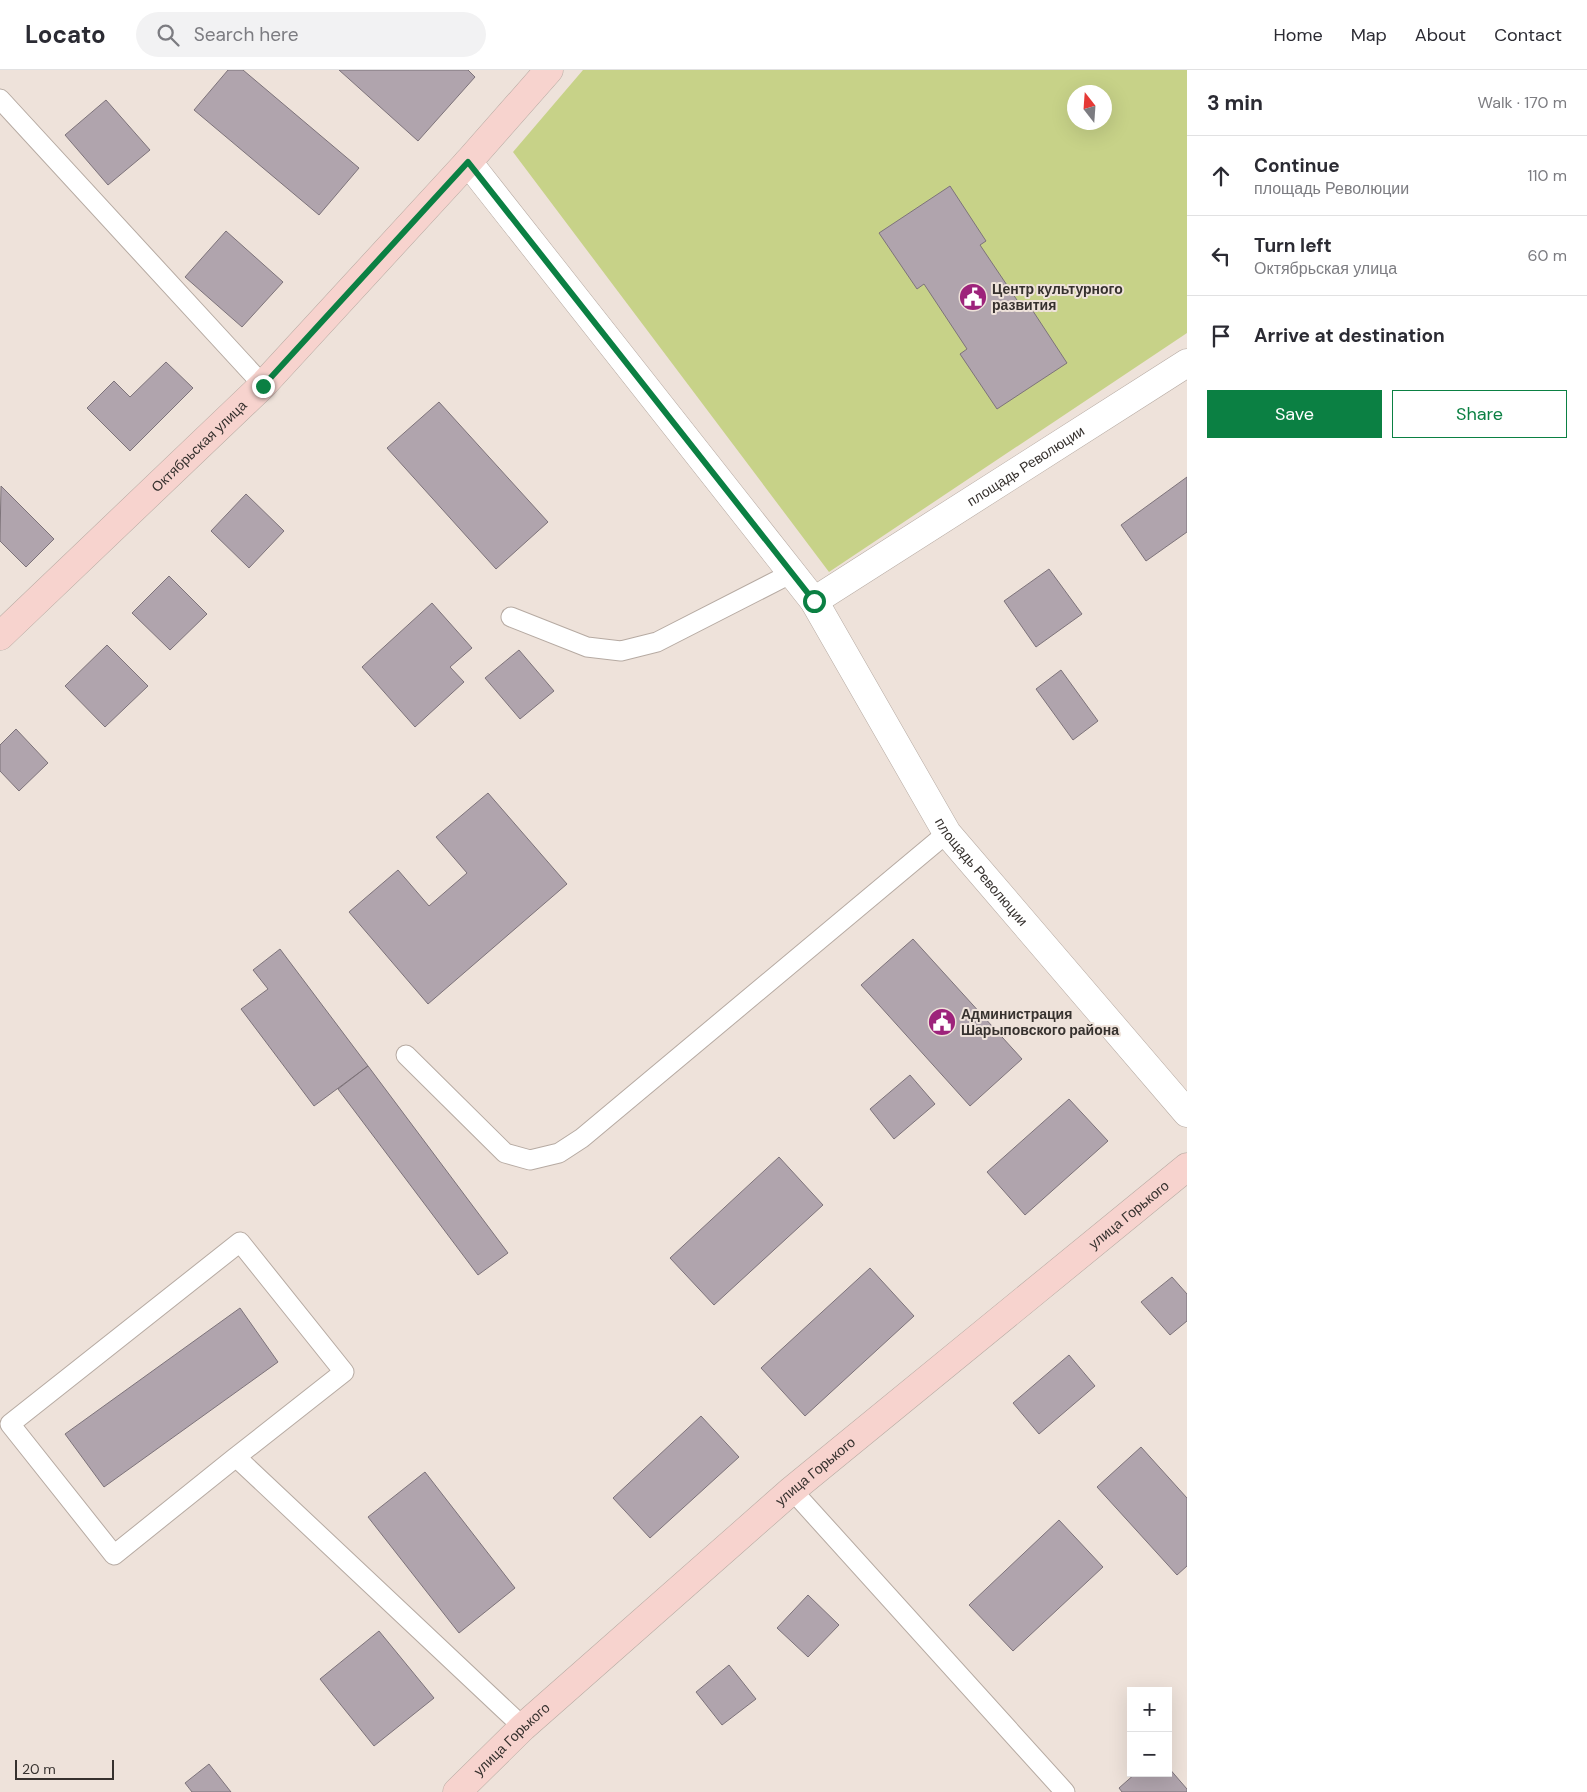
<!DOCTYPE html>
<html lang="en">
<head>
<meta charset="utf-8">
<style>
  body { margin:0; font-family:"DM Sans",sans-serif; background:#f2f2f3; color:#2b2b33 }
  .controls { position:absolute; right:15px; bottom:15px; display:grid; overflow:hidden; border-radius:0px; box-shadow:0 5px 20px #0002 }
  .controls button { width:45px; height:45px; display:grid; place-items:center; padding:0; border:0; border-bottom:1px solid #e1e1e2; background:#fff; color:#2b2b33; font:25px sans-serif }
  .compass { position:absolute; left:1067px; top:15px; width:45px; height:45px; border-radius:50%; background:#fff; box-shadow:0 5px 20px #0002; rotate:343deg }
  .scale { position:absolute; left:15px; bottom:12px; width:99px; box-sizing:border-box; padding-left:5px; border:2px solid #36312e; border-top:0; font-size:14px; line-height:18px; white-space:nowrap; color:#36312e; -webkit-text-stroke:4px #eee2da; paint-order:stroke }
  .stop { position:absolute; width:15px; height:15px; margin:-11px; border:4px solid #0b8043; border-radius:50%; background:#fff }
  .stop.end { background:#0b8043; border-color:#fff; box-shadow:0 1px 5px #0008 }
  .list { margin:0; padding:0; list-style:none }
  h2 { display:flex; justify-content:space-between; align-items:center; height:65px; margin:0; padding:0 20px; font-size:21px }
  h2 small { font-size:16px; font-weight:400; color:#7c7c81 }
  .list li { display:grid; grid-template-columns:32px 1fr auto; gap:15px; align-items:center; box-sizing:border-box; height:80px; padding:0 20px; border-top:1px solid #e1e1e2 }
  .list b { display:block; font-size:19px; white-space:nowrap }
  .list p { margin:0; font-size:16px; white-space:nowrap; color:#7c7c81 }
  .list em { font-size:16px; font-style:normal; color:#7c7c81 }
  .actions { display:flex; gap:10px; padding:15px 20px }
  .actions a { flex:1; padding:11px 0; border:1px solid #0b8043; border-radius:0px; text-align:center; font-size:18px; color:#0b8043 }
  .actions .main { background:#0b8043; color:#fff }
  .icon { flex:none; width:28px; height:28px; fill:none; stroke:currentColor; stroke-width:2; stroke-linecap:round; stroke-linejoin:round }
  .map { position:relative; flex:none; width:1187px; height:1722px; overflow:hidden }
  header { display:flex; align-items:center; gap:30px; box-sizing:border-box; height:70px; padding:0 25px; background:#fff; border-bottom:1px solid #e1e1e2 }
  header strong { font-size:24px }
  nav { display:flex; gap:28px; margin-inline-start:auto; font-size:18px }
  .search { width:350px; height:45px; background:#f2f2f3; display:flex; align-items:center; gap:12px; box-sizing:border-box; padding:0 18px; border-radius:28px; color:#7c7c81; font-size:19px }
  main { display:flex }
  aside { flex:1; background:#fff }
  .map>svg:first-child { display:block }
  .green { fill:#c7d288; fill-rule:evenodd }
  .building { fill:#b0a4ad; stroke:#7d737a }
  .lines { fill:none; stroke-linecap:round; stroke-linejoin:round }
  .lane-casing { stroke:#b6aaa2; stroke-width:21 }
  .street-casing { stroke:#b6aaa2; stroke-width:29 }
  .secondary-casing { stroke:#b6aaa2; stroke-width:29 }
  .lane { stroke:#fff; stroke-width:19 }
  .street { stroke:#fff; stroke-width:28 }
  .secondary { stroke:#f7d3ce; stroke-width:28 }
  .route { stroke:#0b8043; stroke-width:6 }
  .labels { text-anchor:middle; stroke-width:4; stroke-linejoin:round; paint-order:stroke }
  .poi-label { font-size:14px; font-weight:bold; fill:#36312e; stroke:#eee2da; text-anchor:start }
  .street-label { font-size:14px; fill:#36312e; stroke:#eee2da }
</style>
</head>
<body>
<header>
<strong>Locato</strong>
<div class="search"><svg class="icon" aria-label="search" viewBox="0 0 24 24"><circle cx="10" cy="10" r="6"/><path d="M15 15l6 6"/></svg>Search here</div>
<nav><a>Home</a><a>Map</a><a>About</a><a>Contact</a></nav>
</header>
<main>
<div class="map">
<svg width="1187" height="1722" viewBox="0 0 1187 1722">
  <rect width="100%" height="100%" fill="#eee2da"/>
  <path class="green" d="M583 0H1187V263L829 502 513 82ZM1074 22H1104V52H1074Z"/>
  <path class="building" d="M228 0H243L359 98 319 145 194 40Z
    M339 0H468L475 7 418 71Z
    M106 30 150 80 108 115 65 65Z
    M950 116 986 171 980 175 1023 239 1029 235 1067 293 997 339 960 284 967 279 924 214 917 219 879 163Z
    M226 161 283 212 242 257 185 207Z
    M166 292 193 318 130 381 87 338 114 311 130 327Z
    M439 332 548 452 496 499 387 378Z
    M1187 407V462L1146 491 1121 455Z
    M1 416 54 469 26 497 0 471Z
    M246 424 284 461 249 498 211 461Z
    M1049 499 1082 544 1036 577 1004 531Z
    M169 506 207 544 170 580 132 543Z
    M432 533 472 578 450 597 464 612 415 657 362 597Z
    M107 575 148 616 105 657 65 616Z
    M519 580 554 621 520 649 485 608Z
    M1061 600 1098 651 1073 670 1036 619Z
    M16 659 48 693 19 721 0 701V675Z
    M488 723 567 814 428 934 349 842 398 800 429 836 467 803 436 767Z
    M913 869 1022 989 970 1036 861 915Z
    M280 879 368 996 314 1036 241 939 268 919 253 900Z
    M368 996 508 1183 478 1205 338 1019Z
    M910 1005 935 1034 894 1069 870 1039Z
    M1069 1029 1108 1071 1025 1145 987 1102Z
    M779 1087 823 1135 714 1235 670 1188Z
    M870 1198 914 1246 805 1346 761 1298Z
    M1172 1207 1187 1224V1251L1170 1265 1141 1232Z
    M240 1238 278 1292 104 1417 65 1364Z
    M1069 1285 1095 1316 1039 1364 1013 1333Z
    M701 1346 739 1387 650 1468 613 1428Z
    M1141 1377 1187 1428V1496L1177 1505 1097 1417Z
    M425 1402 515 1518 459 1563 368 1447Z
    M1059 1450 1103 1497 1013 1581 969 1535Z
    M808 1525 839 1555 808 1587 777 1558Z
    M379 1561 434 1628 374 1676 320 1609Z
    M729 1595 756 1629 722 1655 696 1622Z
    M209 1694 231 1722H192L185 1713Z
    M1168 1697 1187 1719V1722H1122L1119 1718 1136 1703H1168Z"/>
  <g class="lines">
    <defs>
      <path id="lane" d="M0 29 263 315
        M511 547 587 577 621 581 657 572 792 503
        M406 985 505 1083 530 1090 559 1083 582 1068 947 763
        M236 1387 114 1485 10 1354 240 1172 344 1302 236 1387 523 1657
        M792 1420 1065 1722"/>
      <g id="street">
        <path id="s1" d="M468 92 814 531 947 763 1187 1043"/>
        <path id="s2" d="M814 531 1187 293"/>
      </g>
      <g id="secondary">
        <path id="s3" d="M0 566 263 315 468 92 549 0"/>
        <path id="s4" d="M457 1722 523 1657 792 1420 1187 1097"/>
      </g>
    </defs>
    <use href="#lane" class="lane-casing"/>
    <use href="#street" class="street-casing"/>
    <use href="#secondary" class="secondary-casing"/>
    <use href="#lane" class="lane"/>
    <use href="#street" class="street"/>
    <use href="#secondary" class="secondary"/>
  </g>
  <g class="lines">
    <path class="route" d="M263 316 468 92 814 531"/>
  </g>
  <defs>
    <symbol id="civic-disc" viewBox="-11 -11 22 22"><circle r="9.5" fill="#9d237b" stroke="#eee2da"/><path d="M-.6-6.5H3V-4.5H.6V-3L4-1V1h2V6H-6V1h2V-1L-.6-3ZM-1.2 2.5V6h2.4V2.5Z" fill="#fff"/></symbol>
  </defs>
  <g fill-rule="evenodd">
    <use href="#civic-disc" x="957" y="211" width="32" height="32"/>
    <use href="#civic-disc" x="926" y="936" width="32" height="32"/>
  </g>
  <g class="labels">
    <g class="poi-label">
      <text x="992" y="224">Центр культурного<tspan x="992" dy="16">развития</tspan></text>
      <text x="961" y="949">Администрация<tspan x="961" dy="16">Шарыповского района</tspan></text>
    </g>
    <g class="street-label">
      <text dy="5" stroke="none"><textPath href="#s3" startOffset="275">Октябрьская улица</textPath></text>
      <text dy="5" stroke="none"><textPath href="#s2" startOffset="251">площадь Революции</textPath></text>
      <text dy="5" stroke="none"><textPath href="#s1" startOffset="878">площадь Революции</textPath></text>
      <text dy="5" stroke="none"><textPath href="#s4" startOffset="886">улица Горького</textPath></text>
      <text dy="5" stroke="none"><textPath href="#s4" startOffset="481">улица Горького</textPath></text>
      <text dy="5" stroke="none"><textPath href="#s4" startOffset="76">улица Горького</textPath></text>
    </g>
  </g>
</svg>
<div class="controls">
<button>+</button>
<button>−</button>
</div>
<svg class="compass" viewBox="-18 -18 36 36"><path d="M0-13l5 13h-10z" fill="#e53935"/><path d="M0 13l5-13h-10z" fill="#7c7c81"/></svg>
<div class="scale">20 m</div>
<div class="stop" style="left:814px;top:531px"></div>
<div class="stop end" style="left:263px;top:316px"></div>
</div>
<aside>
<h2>3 min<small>Walk · 170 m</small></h2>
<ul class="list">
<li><svg class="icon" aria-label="ahead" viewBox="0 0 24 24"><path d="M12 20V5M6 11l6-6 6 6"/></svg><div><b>Continue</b><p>площадь Революции</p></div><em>110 m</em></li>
<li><svg class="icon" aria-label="left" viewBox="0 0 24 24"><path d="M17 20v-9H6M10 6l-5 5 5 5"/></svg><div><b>Turn left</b><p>Октябрьская улица</p></div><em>60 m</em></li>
<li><svg class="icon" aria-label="arrive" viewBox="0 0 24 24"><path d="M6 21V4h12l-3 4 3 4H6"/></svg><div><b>Arrive at destination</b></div></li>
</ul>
<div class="actions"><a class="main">Save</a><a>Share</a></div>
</aside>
</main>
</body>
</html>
